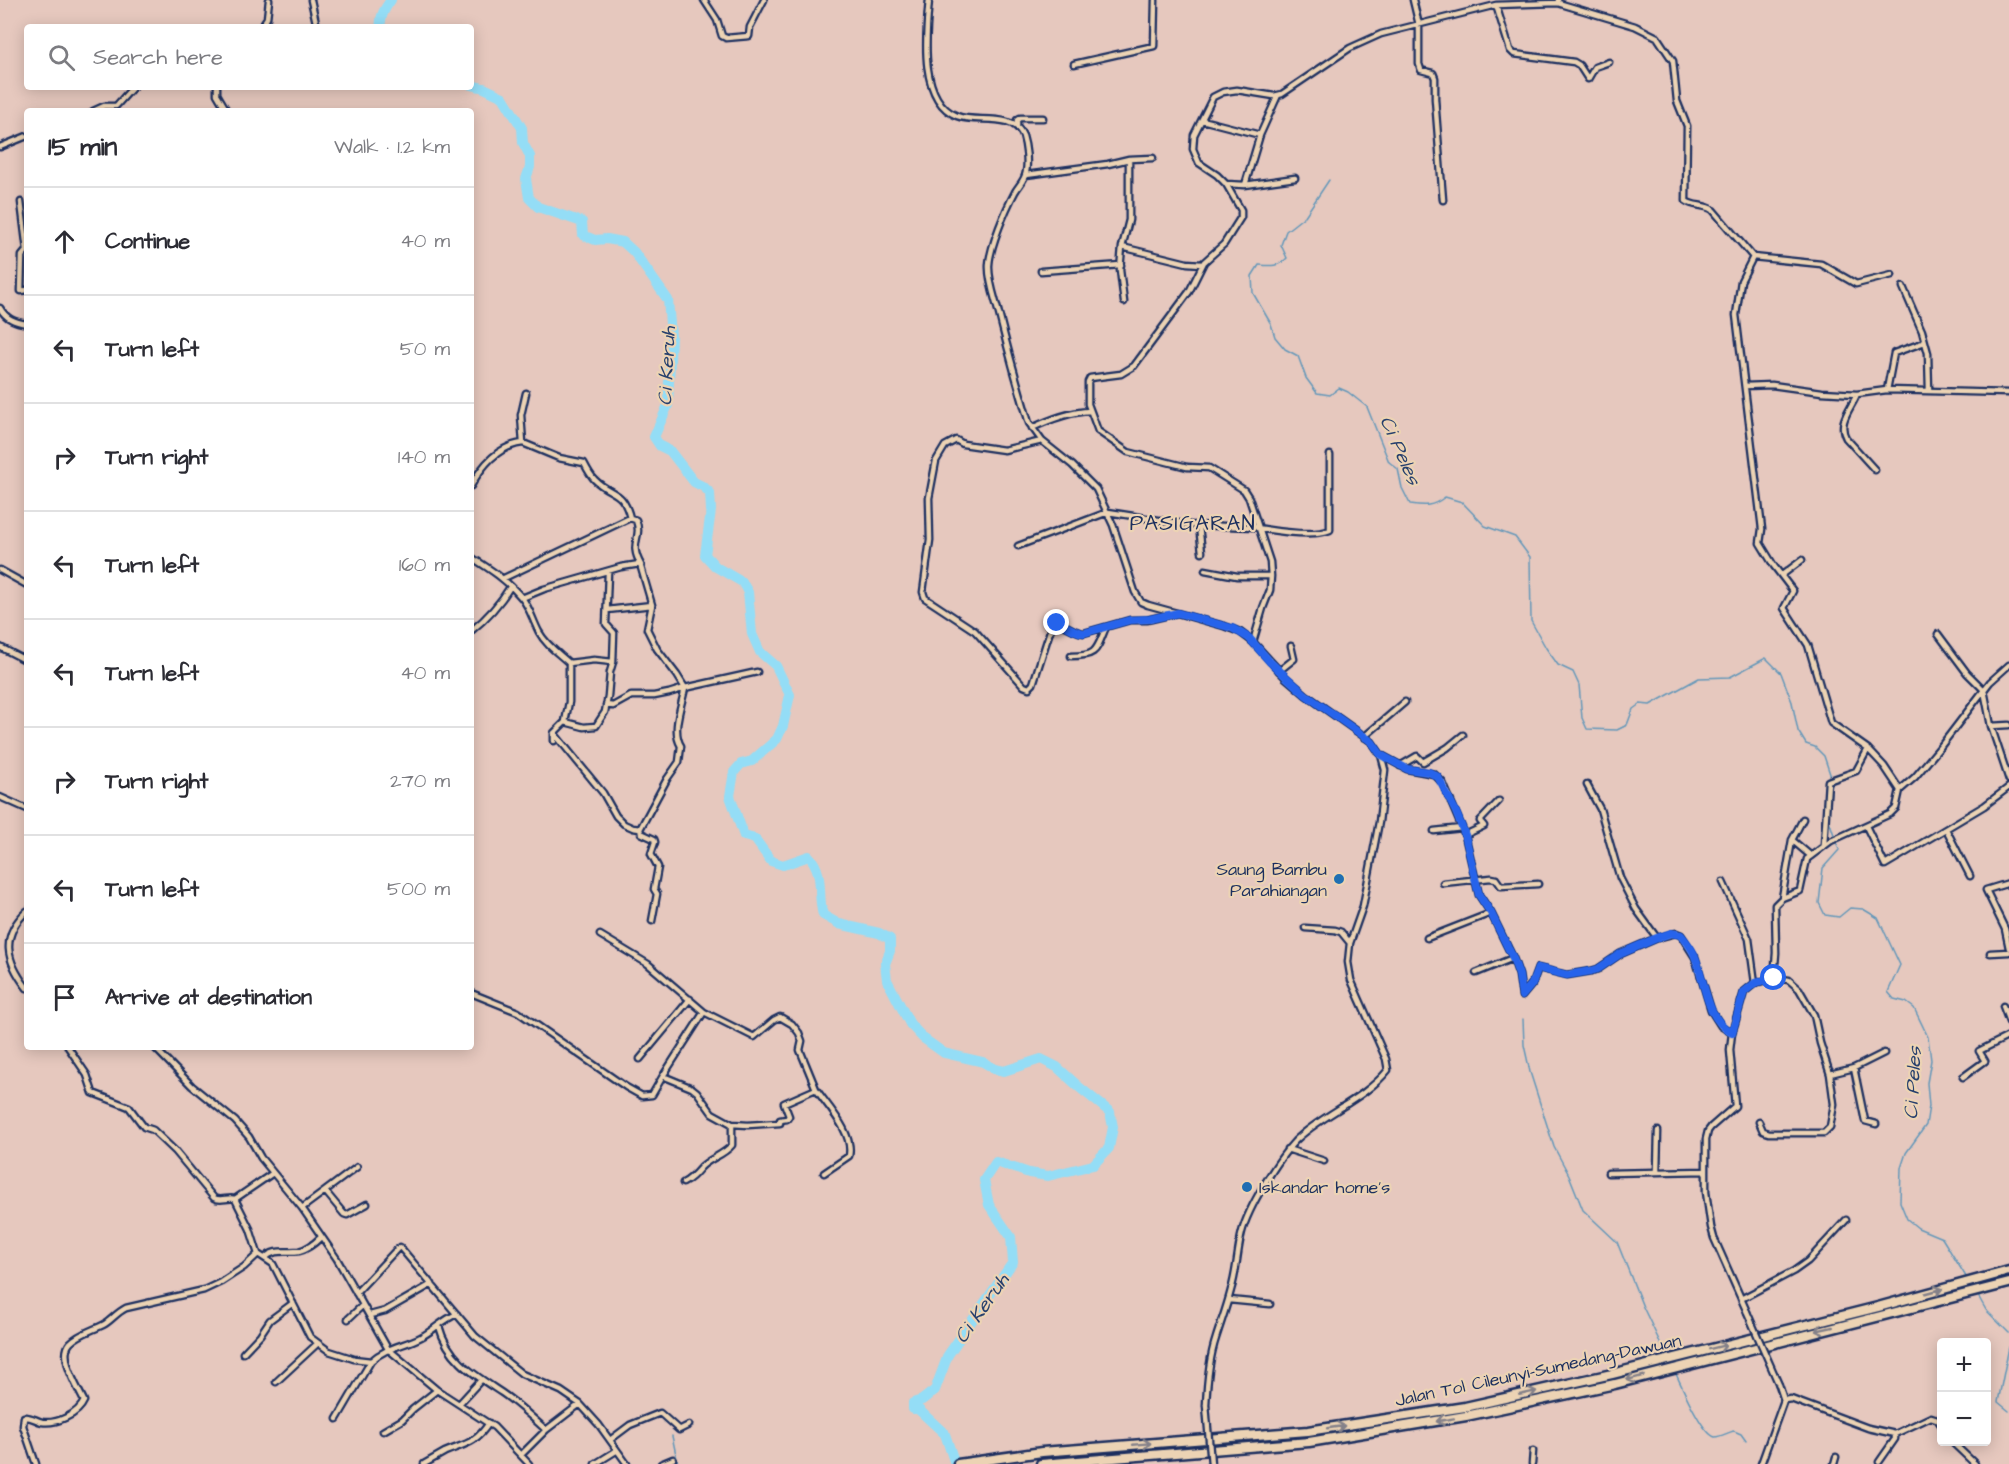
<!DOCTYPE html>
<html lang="en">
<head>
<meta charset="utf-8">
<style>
  body { margin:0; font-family:"Architects Daughter",sans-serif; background:#f2f2f3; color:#2b2b33 }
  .controls { position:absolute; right:18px; bottom:18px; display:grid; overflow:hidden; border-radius:6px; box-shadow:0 3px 15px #0003 }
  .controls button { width:54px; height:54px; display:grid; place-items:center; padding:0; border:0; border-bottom:2px solid #e1e1e2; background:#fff; color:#2b2b33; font:30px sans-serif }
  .stop { position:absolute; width:18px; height:18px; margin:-14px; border:4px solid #2563eb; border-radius:50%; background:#fff }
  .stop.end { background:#2563eb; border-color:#fff; box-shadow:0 2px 6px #0008 }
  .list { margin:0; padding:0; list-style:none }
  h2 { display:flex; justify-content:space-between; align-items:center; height:78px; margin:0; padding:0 24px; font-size:26px }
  h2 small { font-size:20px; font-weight:400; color:#7c7c81 }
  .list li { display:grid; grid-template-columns:39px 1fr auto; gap:18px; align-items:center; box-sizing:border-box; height:108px; padding:0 24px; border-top:2px solid #e1e1e2 }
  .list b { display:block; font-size:22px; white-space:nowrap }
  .list em { font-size:20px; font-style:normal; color:#7c7c81 }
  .icon { flex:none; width:33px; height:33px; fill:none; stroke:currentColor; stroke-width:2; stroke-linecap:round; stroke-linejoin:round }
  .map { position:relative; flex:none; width:2009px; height:1464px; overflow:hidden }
  .search { position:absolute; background:#fff; box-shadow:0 3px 15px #0003; left:24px; top:24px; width:450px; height:66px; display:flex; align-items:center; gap:15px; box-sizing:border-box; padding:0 21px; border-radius:6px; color:#7c7c81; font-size:22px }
  .panel { position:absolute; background:#fff; box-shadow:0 3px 15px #0003; left:24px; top:108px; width:450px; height:942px; border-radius:6px }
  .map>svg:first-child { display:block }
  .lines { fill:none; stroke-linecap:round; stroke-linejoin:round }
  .stream { stroke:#6497b9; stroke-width:1.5 }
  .river { stroke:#94ddf6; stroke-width:10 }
  .minor-casing { stroke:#1b2f5e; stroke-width:9 }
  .motorway-casing { stroke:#1b2f5e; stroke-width:13 }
  .minor { stroke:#ecd3b4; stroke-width:4.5 }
  .motorway { stroke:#ecd3b4; stroke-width:8 }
  .minor-bridge-casing { stroke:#1b2f5e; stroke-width:9; stroke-linecap:butt }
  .minor-bridge { stroke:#ecd3b4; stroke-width:4.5 }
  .oneway { stroke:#848189 }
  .route { stroke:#2563eb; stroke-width:8 }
  .poi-dot { fill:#1f6fb2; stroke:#ecd3b4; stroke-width:2 }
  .labels { text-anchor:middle; stroke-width:4.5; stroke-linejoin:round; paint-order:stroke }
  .poi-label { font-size:18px; fill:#1b2f5e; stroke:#ecd3b4; text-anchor:end }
  .street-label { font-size:18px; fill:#1b2f5e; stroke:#ecd3b4 }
  .water-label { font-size:20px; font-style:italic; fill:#27406d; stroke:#ecd3b4 }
  .quarter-label { font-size:21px; letter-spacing:1.5px; fill:#1b2f5e; stroke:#ecd3b4 }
</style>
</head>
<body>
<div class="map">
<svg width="2009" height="1464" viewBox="0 0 2009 1464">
  <rect width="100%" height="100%" fill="#e6c8be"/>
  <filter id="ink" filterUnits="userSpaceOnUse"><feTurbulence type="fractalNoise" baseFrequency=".0167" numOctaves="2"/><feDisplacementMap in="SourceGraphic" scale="12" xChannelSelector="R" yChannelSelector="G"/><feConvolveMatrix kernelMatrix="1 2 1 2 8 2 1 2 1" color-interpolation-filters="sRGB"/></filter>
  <g filter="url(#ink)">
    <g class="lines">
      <path class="stream" d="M1329 180 1305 216 1286 231 1281 245 1287 258C1279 267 1270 266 1259 265L1252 276 1253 293 1271 324 1275 337 1285 349 1298 356 1306 378 1317 393 1330 395 1339 388 1348 392 1367 407 1389 462 1398 469 1402 488 1410 504C1425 506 1432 507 1445 497L1462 502 1485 526 1515 537 1530 557 1531 621 1546 648 1558 665 1573 672 1579 685 1582 718 1587 729 1617 730 1627 725 1633 709 1640 704 1650 705 1699 678 1730 677 1766 658 1781 673 1792 702 1798 731 1806 744 1815 747 1824 756 1831 777
        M1832 782 1828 817 1839 850 1823 868 1819 903 1825 915 1839 917 1850 908 1863 909 1878 918 1900 965 1888 992 1894 999 1906 1002 1914 1008 1928 1037 1931 1060 1927 1083 1929 1106 1926 1125 1906 1153 1901 1168 1900 1202 1907 1219 1918 1228 1942 1238 1968 1280
        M1523 1019 1524 1045 1530 1072 1554 1147 1569 1175 1583 1210 1617 1242 1643 1307 1667 1357
        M1977 1294 1986 1310 2009 1333
        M2009 1347 1998 1402 2009 1411
        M1675 1372C1681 1384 1702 1434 1715 1437 1720 1437 1729 1432 1734 1431L1741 1434 1746 1441
        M672 1436 678 1464"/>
      <path class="river" d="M381 27C379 17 385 8 391 0
        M471 85 484 88 503 97 522 128 523 143 530 156V167L526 179 529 198 538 207 582 222 583 235 595 240 607 239 623 242 634 252 668 300 671 336 668 405 654 437 660 446 670 451 694 482 704 487 710 493 711 510 705 555 716 567 742 582 748 592 752 634 760 652 776 666 790 695 783 726 777 739 752 761 741 764 734 772 730 796 744 836 755 839 771 861 783 865 809 856C825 874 817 894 823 915L839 924 879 933 890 939V951L885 964 887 980 910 1024 923 1038 944 1053 983 1062 995 1069 1004 1071 1041 1059 1057 1067 1079 1087 1110 1112 1113 1127 1109 1148 1093 1165 1048 1176 1029 1173 996 1162 984 1180 989 1205 1011 1237 1013 1262 948 1355 935 1390 922 1400 913 1403V1409H918L945 1434 955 1464"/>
      <defs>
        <path id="minor" d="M311 0 317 27
          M704 0 717 20 722 36 726 38 749 36 750 27 764 0
          M929 0C926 33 918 100 957 116 977 124 1013 111 1023 136 1026 146 1028 162 1026 172 1025 180 1019 185 1015 192 1006 209 990 246 989 265 988 280 995 298 999 314 1008 350 1018 387 1029 423L1042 441 1072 465 1096 489 1113 525 1135 592 1141 602 1148 605 1224 626 1240 632 1253 642 1285 677 1306 695 1372 742 1381 755 1385 770 1379 822 1363 906 1350 943 1348 962 1351 980 1386 1059 1388 1070C1364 1100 1322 1114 1295 1141 1278 1159 1248 1208 1242 1232 1237 1251 1237 1271 1231 1290 1227 1306 1221 1322 1216 1338 1209 1359 1207 1383 1206 1405
          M1413 0 1419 25V64L1421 70 1433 73 1435 78V99L1443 200
          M1558 3 1635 26 1657 37 1673 61 1677 101 1687 126 1686 201C1694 207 1705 204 1713 210L1753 257 1741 281 1736 315 1762 529 1760 543 1774 566 1793 591 1784 608 1808 645 1831 723 1868 749 1884 766 1900 790
          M1496 5 1510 50 1514 54 1574 62 1579 65 1588 79 1595 67 1609 62
          M261 27 267 18 269 0
          M1074 64 1154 46 1155 0
          M217 87V94L227 111
          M93 111 104 106H116L133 87
          M1202 120 1260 135
          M1017 127V120L1020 118H1043
          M0 147 27 136
          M1026 175 1108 164 1129 159 1153 158
          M1226 184 1245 185 1295 178
          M1245 185 1260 135 1278 95
          M21 202 27 250 22 256 21 291 27 290
          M1122 247 1187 263 1202 264
          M1753 257 1821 264 1856 284 1892 275
          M1041 271 1121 265
          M1903 287 1922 331 1928 353 1929 391
          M1124 302 1120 270 1122 247 1129 220V159
          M0 308C6 319 15 322 27 324
          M1745 386 1772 385 1822 392 1857 394 1887 390 2009 393
          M1887 390 1894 353 1925 342
          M1857 394C1851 409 1837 422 1846 438L1875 470
          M1032 428C1051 419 1069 412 1090 411
          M1042 441 1004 450 963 444 956 440 945 446 936 461 929 498 930 540 923 592 925 598 975 631 1024 686 1029 688 1033 684 1051 628 1054 624C1066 622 1073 633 1084 633L1130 620H1147L1177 613
          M471 486C482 465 499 446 523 443L521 415 526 393
          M630 518 636 520C643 539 628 542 641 565
          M1199 526 1202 552
          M1257 528C1275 531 1315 537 1330 530V455
          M1018 546 1108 512 1190 525 1257 527
          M471 557C490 569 507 580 522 598 530 608 533 621 539 632 546 645 558 653 569 663V702L565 722 554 733V741
          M0 570 27 585
          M1205 570 1237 576H1271
          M1782 575 1802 560
          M504 578 630 518C623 489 611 496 595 480 590 475 587 469 584 463L559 458 523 443
          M522 598 544 589 621 567 640 564 652 605 647 629 657 649 677 675 685 688C682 705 671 730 681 746L679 762 667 779 640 829 633 828 624 824 616 816 603 793 554 733
          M607 610 652 605
          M471 631C487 618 499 605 510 587
          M1938 634 1967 673 1984 690 1991 726 2009 725
          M1253 642 1263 608 1270 590 1271 576 1270 562 1249 498 1244 490 1209 468 1187 467 1128 452 1098 431 1088 404V382L1090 378 1121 374 1134 366 1189 292 1204 262 1224 244 1241 217V210L1226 184 1217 175 1199 163 1193 149 1194 135 1213 97 1223 92 1237 90 1274 96 1282 94 1350 48 1381 34 1496 5 1558 3V0
          M0 647 27 661
          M1071 656C1098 656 1096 650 1106 627
          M569 663 594 660 613 662
          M1279 671 1294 659 1291 646
          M606 705 613 706 631 696H654L669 693 685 688 757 672
          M565 722 584 727 596 726 605 712 608 696 610 672 613 662 614 633 606 624 608 572
          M1991 726 2009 780
          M1364 737 1405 702
          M1381 755 1407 769 1434 774 1443 783 1465 835 1479 895 1491 913 1513 958 1519 975 1522 996
          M1400 766 1417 756 1423 762 1447 748 1463 735
          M1587 785 1600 809 1620 878 1636 909 1657 938
          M0 797 27 809
          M1866 826 1885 865 1984 806 2009 787
          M640 829 641 833 654 839 655 842 651 854 658 867 654 889 657 894 652 921
          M1946 829 1970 876
          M1434 831 1462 828
          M1465 835 1484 826 1480 821 1499 801
          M1792 840 1811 856
          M1824 845 1828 781 1856 771 1868 749
          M1723 882 1749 939 1755 983
          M1443 883 1491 878 1496 879 1501 886 1538 884
          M2009 883 1986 890 2005 929 2009 948
          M1782 898 1792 840 1803 819
          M27 911C0 936 6 961 27 988
          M1305 928 1335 930 1341 932 1350 943
          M600 935 648 964 704 1012
          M1427 938 1491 913
          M1990 953 2009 952
          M1476 973 1513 958
          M1774 978 1776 953 1775 905 1782 898 1800 891 1807 859 1831 841 1890 814 1896 808 1900 790 1915 777 1941 746 1990 682 2009 665
          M471 993 518 1012 626 1087 642 1096 652 1095 663 1076 692 1088 697 1092 712 1113 732 1124V1145C724 1155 710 1158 701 1167 695 1174 691 1179 683 1183
          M1522 996 1532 984 1538 968 1567 975 1591 971 1598 969 1620 954 1657 938 1676 933 1681 935 1695 957 1711 1010 1721 1026 1732 1033
          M2003 1006 2009 1022
          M68 1047 87 1075 93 1093 129 1107 144 1127 153 1130 175 1151 214 1198C220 1202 228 1197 235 1199L250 1229 258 1254 273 1264 310 1337 329 1351 354 1359 371 1361C386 1347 404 1346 421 1337 434 1330 444 1319 457 1314
          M154 1047 192 1086 235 1121 249 1137 261 1158 302 1208 337 1259 388 1349 437 1390 494 1427 529 1464
          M640 1059 690 999
          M1854 1068 1865 1121 1876 1124
          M1830 1074 1854 1068 1884 1053
          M663 1076 704 1012 754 1037 774 1020 780 1017 792 1024 799 1033 802 1041 800 1050 816 1089
          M1963 1077 1985 1061 1979 1051 2009 1036
          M732 1124 748 1125 780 1123V1120L787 1119 789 1116 784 1103 816 1089C828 1107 854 1133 849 1156L824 1173
          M1287 1149 1324 1161
          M1657 1172 1658 1131
          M1608 1173 1706 1171
          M325 1191 357 1167
          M235 1199 273 1173
          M302 1208 325 1191 344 1214 347 1215 367 1204
          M265 1258C275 1248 286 1253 299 1251 308 1249 315 1243 321 1237
          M356 1293 398 1248 400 1247 475 1336 522 1374 561 1391 580 1404 599 1425 627 1464
          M1741 1299 1794 1271 1808 1261 1846 1220
          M1229 1300 1270 1304
          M1747 1312 1714 1238 1711 1227 1706 1192V1139L1708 1131 1711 1127 1735 1106 1730 1050 1732 1033 1744 992 1755 983 1774 978 1789 980 1799 989 1814 1015 1820 1043 1830 1074 1834 1104 1830 1127 1824 1133H1769L1763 1131 1759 1122
          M370 1315 385 1311 432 1284
          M348 1319 363 1305
          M439 1326C448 1360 475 1375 502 1393 518 1404 532 1417 546 1430
          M243 1353 260 1335 270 1320 293 1303
          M276 1382 317 1344
          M1784 1400 1791 1399 1868 1428 1895 1434 1931 1417 1937 1419 1942 1426
          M459 1404 481 1380
          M337 1419 371 1361
          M383 1431 402 1420 413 1409 437 1390
          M610 1440 630 1425 660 1413 679 1430 689 1425
          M1952 1442 1975 1464
          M521 1455 546 1430 580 1404
          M1879 1462 1895 1439V1434
          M36 1464 23 1426 24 1417C30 1416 35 1420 42 1422 56 1424 78 1415 84 1401 78 1388 58 1357 70 1343 78 1334 93 1330 103 1325 111 1321 116 1313 126 1308L204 1290 221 1282 244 1267 258 1254
          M424 1464C431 1460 438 1456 445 1452 467 1443 475 1444 489 1423
          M595 1464 616 1451
          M661 1464 673 1459
          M1532 1464 1533 1451
          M1761 1464 1784 1400 1779 1385
          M1834 1464 1836 1457"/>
        <path id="motorway" d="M958 1464 1042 1452 1308 1431 1465 1407 1612 1374 1878 1307 2009 1271
          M1041 1464 1309 1442 1466 1416 1615 1384 2009 1283"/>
      </defs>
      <use href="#minor" class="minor-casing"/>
      <use href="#motorway" class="motorway-casing"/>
      <use href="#minor" class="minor"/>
      <use href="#motorway" class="motorway"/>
      <defs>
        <path id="minor-bridge" d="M1747 1312 1779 1385
          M1206 1405 1211 1464"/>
      </defs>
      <use href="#minor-bridge" class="minor-bridge-casing"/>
      <use href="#minor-bridge" class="minor-bridge"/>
    </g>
    <defs><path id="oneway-shaft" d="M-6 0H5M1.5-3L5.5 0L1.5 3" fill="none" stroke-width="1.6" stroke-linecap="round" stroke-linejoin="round" transform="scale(1.5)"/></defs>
    <g class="oneway">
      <use href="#oneway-shaft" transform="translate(1934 1291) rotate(-15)"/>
      <use href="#oneway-shaft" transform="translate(1824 1329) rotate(167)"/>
      <use href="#oneway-shaft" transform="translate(1718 1347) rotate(-14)"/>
      <use href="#oneway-shaft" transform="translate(1635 1378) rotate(165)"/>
      <use href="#oneway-shaft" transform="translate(1528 1393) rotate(-12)"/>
      <use href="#oneway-shaft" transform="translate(1445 1420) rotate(170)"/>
      <use href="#oneway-shaft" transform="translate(1336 1427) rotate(-8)"/>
      <use href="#oneway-shaft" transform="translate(1142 1444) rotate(-5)"/>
    </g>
  </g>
  <g class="lines" filter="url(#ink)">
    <path class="route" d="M1057 623C1067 624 1074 633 1084 633L1130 620 1150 619 1178 613 1232 628 1249 638 1270 662 1306 695 1372 742 1381 755 1407 769 1429 772 1438 777 1456 812 1465 835 1479 895 1491 913 1513 958 1519 975 1522 996 1532 984 1538 968 1567 975 1591 971 1598 969 1620 954 1657 938 1671 933 1681 935C1686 941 1691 947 1694 954 1706 981 1704 1017 1732 1033L1744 992 1755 983 1774 978"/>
  </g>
  <g class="poi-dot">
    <circle cx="1339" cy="879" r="6"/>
    <circle cx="1247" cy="1187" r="6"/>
  </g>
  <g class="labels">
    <g class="poi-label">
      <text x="1327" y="875">Saung Bambu<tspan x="1327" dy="21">Parahiangan</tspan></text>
      <text x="1259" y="1193" text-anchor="start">Iskandar home's</text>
    </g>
    <g class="street-label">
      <text transform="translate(1538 1370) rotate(-12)" y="6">Jalan Tol Cileunyi–Sumedang–Dawuan</text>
    </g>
    <g class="water-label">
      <text transform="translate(666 366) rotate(-87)" y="7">Ci Keruh</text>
      <text transform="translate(1401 450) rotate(66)" y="7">Ci Peles</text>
      <text transform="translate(1912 1083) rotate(-87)" y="7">Ci Peles</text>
      <text transform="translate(981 1308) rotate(-55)" y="7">Ci Keruh</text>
    </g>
    <g class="quarter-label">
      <text x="1193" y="530">PASIGARAN</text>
    </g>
  </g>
</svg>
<div class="controls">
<button>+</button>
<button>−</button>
</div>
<div class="stop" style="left:1774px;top:978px"></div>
<div class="stop end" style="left:1057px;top:623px"></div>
<div class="search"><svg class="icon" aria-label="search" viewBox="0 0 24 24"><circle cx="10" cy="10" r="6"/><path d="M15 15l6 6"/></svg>Search here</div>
<section class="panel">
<h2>15 min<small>Walk · 1.2 km</small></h2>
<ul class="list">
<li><svg class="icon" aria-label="ahead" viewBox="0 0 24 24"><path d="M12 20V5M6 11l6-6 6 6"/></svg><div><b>Continue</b></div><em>40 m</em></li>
<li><svg class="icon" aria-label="left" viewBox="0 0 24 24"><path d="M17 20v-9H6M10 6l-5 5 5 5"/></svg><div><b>Turn left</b></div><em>50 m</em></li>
<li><svg class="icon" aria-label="right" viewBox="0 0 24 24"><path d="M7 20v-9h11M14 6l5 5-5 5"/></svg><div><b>Turn right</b></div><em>140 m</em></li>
<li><svg class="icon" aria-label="left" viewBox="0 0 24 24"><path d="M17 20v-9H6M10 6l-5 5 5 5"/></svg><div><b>Turn left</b></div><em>160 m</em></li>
<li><svg class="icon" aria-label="left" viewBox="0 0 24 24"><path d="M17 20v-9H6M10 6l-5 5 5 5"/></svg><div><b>Turn left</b></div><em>40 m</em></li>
<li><svg class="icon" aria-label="right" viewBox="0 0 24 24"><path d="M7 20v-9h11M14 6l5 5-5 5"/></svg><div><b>Turn right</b></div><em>270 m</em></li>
<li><svg class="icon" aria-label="left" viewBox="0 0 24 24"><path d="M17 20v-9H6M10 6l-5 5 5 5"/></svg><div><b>Turn left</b></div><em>500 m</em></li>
<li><svg class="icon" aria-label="arrive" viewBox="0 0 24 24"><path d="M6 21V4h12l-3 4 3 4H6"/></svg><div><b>Arrive at destination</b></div></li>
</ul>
</section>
</div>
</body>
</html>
